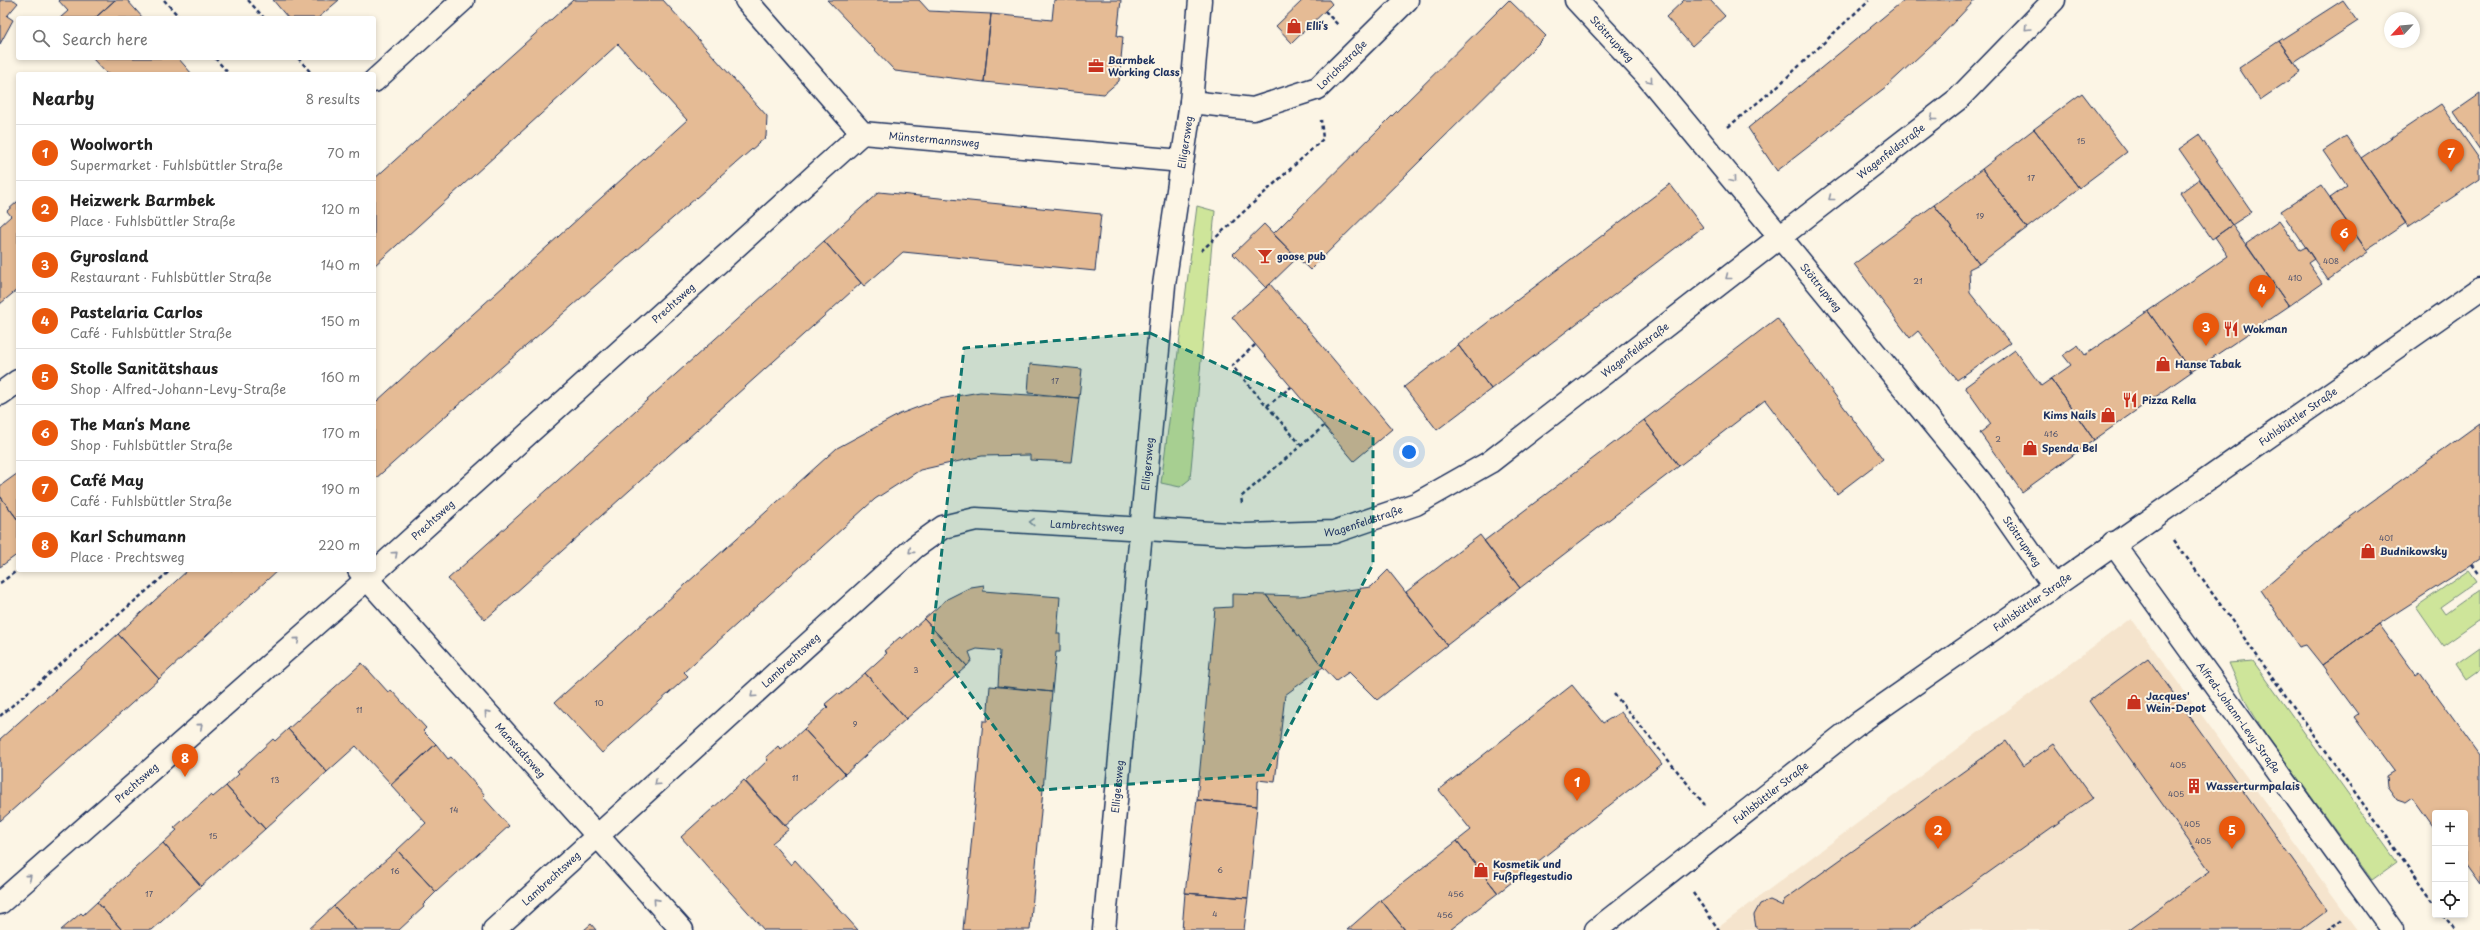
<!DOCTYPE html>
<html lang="en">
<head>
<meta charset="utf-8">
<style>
  body { margin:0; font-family:"Playpen Sans",sans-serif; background:#f2f2f2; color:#222 }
  .controls { position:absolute; right:12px; bottom:12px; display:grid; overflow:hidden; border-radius:4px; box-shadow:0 2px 6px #0003 }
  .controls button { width:36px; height:36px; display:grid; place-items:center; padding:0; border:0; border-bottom:1px solid #e0e0e0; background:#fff; color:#222; font:20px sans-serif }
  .compass { position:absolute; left:2384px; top:12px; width:36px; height:36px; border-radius:50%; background:#fff; box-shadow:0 2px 6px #0003; rotate:244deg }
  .you { position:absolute; left:1409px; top:452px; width:14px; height:14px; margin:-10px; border:3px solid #fff; border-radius:50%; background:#1a73e8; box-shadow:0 0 0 6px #1a73e833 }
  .badge { display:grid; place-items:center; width:26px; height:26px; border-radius:50%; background:#ea580c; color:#fff; font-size:13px; font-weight:700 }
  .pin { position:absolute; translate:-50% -33px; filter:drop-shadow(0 1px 2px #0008) }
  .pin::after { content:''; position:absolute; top:21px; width:14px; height:12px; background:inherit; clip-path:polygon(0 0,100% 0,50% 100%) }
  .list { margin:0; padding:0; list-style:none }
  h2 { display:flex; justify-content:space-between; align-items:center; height:52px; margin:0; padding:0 16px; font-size:17px }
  h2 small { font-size:13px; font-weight:400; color:#767676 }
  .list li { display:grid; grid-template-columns:26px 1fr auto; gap:12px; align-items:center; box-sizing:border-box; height:56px; padding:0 16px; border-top:1px solid #e0e0e0 }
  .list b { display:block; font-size:15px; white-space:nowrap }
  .list p { margin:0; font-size:13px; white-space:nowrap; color:#767676 }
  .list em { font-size:13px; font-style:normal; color:#767676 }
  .icon { flex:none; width:22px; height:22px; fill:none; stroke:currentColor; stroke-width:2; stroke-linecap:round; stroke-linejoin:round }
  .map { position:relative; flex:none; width:2480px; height:930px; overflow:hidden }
  .search { position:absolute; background:#fff; box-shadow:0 2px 6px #0003; left:16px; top:16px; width:360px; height:44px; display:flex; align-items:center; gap:10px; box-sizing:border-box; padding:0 14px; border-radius:4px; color:#767676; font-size:15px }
  .panel { position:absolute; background:#fff; box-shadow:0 2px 6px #0003; left:16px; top:72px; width:360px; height:500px; border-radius:4px }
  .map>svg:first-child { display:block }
  .built { fill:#f5e4cd }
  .green { fill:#cee59a; stroke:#748a7c }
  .building { fill:#e5bb95; stroke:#1b2f5e }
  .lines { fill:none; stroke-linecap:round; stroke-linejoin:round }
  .pedestrian-casing { stroke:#1b2f5e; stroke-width:25 }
  .minor-casing { stroke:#1b2f5e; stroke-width:25 }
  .secondary-casing { stroke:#1b2f5e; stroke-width:25 }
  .path { stroke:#1b2f5e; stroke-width:2.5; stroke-dasharray:4 3; stroke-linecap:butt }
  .pedestrian { stroke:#fcf5e5; stroke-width:22 }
  .minor { stroke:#fcf5e5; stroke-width:22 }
  .secondary { stroke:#fcf5e5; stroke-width:22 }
  .oneway { stroke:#8c92a2 }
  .marked { fill:#0f766e; fill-opacity:0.2; stroke:#0f766e; stroke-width:3; stroke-dasharray:8 5; stroke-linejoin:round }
  .labels { text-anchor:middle; stroke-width:4; stroke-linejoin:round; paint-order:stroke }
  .number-label { font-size:8px; fill:#4e526c }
  .poi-label { font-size:10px; font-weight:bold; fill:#1b2f5e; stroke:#fcf5e5; text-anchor:start }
  .street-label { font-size:10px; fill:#1b2f5e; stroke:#fcf5e5 }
</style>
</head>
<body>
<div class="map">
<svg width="2480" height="930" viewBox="0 0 2480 930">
  <rect width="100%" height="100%" fill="#fcf5e5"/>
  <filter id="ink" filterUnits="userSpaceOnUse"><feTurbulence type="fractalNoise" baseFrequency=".025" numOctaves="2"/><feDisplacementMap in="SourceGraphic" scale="8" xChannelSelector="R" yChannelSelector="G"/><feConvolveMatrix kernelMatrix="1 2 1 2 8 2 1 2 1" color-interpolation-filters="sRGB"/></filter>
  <g filter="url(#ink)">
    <path class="built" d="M2131 618 2358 930H1715Z"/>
    <path class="green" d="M1197 206 1215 211 1190 479 1180 487 1161 483Z
      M2469 570 2477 581 2440 607 2445 614 2480 589V620L2443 646 2416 607Z
      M2480 647V669L2466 679 2456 664Z
      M2253 661 2397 862 2372 880 2265 733 2247 704 2229 663Z"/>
    <path class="building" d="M0 0H14L18 3 7 16 13 20 0 44Z
      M58 0H115L95 18H60L68 11Z
      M115 0H127L143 18H95Z
      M273 0H339L318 18H288Z
      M573 0H663L767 116 766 137 441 420 374 480V398L377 401 687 120 618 44 374 266V179Z
      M827 0H919L929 11 991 14 984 82 895 71Z
      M1054 0H1121L1117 36 1123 37 1119 81 1104 94 984 82 991 14 1052 20Z
      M1303 0H1329L1332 4 1292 43 1276 26Z
      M1509 0 1546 36 1310 270 1273 234Z
      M1684 0H1710L1725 16 1692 46 1666 17Z
      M1904 0H1975L1939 38 1887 86 1777 171 1748 128Z
      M2343 0 2358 21 2294 63 2279 41Z
      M2279 41 2301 72 2260 100 2239 68Z
      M92 58H178L192 74H107Z
      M2082 93 2127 152 2079 188 2034 129Z
      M2480 94V150L2454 112Z
      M2441 104 2480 160V179L2408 227 2361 158Z
      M2034 129 2079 188 2027 228 1982 169Z
      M2199 135 2252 212 2232 225 2179 149Z
      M2346 136 2406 223 2366 250 2330 198 2347 186 2323 151Z
      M1982 169 2027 228 1979 264 1934 205Z
      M2199 179 2232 225 2212 239 2180 193Z
      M1670 184 1703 227 1491 389 1458 345Z
      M2321 185 2368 252 2328 280 2281 211Z
      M879 192 1101 214 1095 271 903 252 864 286 824 241Z
      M18 201V289L0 304V226L11 216 7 211Z
      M1934 205 1979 264 1969 269 1970 293 2010 343 1957 380 1918 331 1910 338 1854 264Z
      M2279 221 2300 250 2306 247 2314 259 2308 263 2322 283 2289 306 2246 244Z
      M1264 224 1297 258 1266 288 1233 254Z
      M2232 225 2289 306 2191 372 2148 311 2228 256 2215 237Z
      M824 241 861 283 485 620 448 579Z
      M1270 284 1392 429 1354 461 1232 317Z
      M2148 311 2191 372 2094 440 2051 379 2071 365 2063 355 2078 345 2085 355Z
      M1777 318 1883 459 1837 494 1765 400 1679 466 1644 420Z
      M1458 345 1491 389 1437 430 1404 387Z
      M2015 350 2041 386 2051 379 2094 440 2022 492 1980 433 1991 424 1965 387Z
      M1030 364 1082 369 1079 398 1028 393Z
      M980 392 1079 398 1071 462 1030 460V455L982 456 920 470 875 499 684 672 688 676 602 753 555 702 837 448 900 414 939 399Z
      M1644 420 1679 466 1520 588 1484 541Z
      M2480 423V559L2379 624 2322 665 2306 645 2299 647 2261 590 2331 531Z
      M18 473V520L0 496V486Z
      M0 496 18 520V554L0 567Z
      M1480 535 1520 588 1447 645 1406 592Z
      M188 570H278L159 679 118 634Z
      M1388 570 1447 645 1377 700 1349 672 1336 681 1323 667 1266 595 1300 596 1371 587Z
      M984 585 983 591 1060 597 1057 634H1060V652H1056L1052 692 998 686 1000 651 977 649 969 652 972 660 967 666 924 619 947 599 971 587Z
      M1232 594 1266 595 1323 667 1285 695 1275 782 1258 780 1257 806 1197 800 1215 608 1232 607Z
      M924 619 967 666 906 719 865 673 887 653 884 651 900 637 902 639Z
      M2379 624 2416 675 2420 672 2480 755V884L2465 863V813H2435V829L2413 798 2406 803 2397 800 2387 786 2386 776 2394 771 2354 717 2358 714 2322 665Z
      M118 634 159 679 0 821V739Z
      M2148 658 2328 910 2301 930H2128L2210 871 2089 701Z
      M362 663 388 692 391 690 426 728 423 731 436 744 391 784 356 746 327 772 288 729Z
      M865 673 906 719 845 774 804 729 828 707 825 704 838 693 840 695Z
      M1572 685 1603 723 1621 712 1662 764 1498 893 1457 841 1471 830 1439 790Z
      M990 686 1052 692 1030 930H963L983 721H987Z
      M288 729 327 772 265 829 226 786 239 774 237 772 273 739 275 741Z
      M804 729 845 774 785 826 745 782 768 760 766 757 778 746 781 750Z
      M2006 741 2023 766 2054 744 2093 798 1908 930H1759L1756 928 1754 915 1760 904 1770 900 1783 906 1784 900Z
      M436 744 448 759 451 757 485 795 483 797 509 826 436 892 397 850 426 823 391 785Z
      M744 780 789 829 772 843 791 865 795 860 858 930H764L681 837Z
      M226 786 265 829 201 886 163 843 177 830 174 828 211 795 213 797Z
      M1197 800 1257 806 1248 898 1185 893Z
      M1457 841 1498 893 1450 930H1405L1381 900Z
      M163 843 201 886 152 930H122L97 902Z
      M397 850 436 892 423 905 424 907 399 930H356L334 906Z
      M1185 893 1248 898 1244 930H1182Z
      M1381 900 1405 930H1347Z
      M97 902 122 930H61L81 913 83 915Z
      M334 906 356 930H308Z
      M591 924 596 930H584Z"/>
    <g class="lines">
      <defs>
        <g id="pedestrian">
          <path id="s1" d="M1780 237 1981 482 2053 585"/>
        </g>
        <g id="minor">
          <path id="s2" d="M746 0 862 133 1182 161"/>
          <path id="s3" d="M1576 0 1646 75 1780 237"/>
          <path d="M374 81 463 0"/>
          <path id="s4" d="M1191 102 1253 109 1318 88 1407 0"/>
          <path d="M0 394 18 381"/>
          <path id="s5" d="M2113 543 2392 930"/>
          <path id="s6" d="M359 570 682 930"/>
          <path id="s7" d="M0 903 367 579 862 133"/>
          <path id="s8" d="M494 930 915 547 943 527 976 519 1245 535 1334 532 1416 504 1490 462 1958 99 2054 0"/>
          <path id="s9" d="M1104 930 1164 285 1191 102 1200 0"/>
        </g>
        <g id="secondary">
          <path id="s10" d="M1596 930 1860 722 2480 289"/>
        </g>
      </defs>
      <use href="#pedestrian" class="pedestrian-casing"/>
      <use href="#minor" class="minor-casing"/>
      <use href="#secondary" class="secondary-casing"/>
      <path class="path" d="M164 0 180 18
        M248 0 264 18
        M1325 11 1338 25
        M215 58 229 74
        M298 58 312 74
        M1728 127 1780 84 1869 0
        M1201 251 1323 139 1321 120
        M1255 345 1232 366 1302 446
        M1267 406 1291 387
        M1242 503 1241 497 1324 426
        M2174 540 2435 904
        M2472 564 2480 575
        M0 583 18 570
        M1614 694 1705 805
        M0 716 171 570
        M1693 893 1719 930
        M2443 915 2454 930
        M2328 930 2345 918"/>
      <use href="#pedestrian" class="pedestrian"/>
      <use href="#minor" class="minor"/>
      <use href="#secondary" class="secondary"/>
    </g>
    <defs><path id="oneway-chevron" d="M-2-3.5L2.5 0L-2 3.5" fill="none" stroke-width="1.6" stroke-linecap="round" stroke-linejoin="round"/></defs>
    <g class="oneway">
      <use href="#oneway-chevron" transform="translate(2027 28) rotate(134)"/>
      <use href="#oneway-chevron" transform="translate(1650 80) rotate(50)"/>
      <use href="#oneway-chevron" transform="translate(1933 118) rotate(142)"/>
      <use href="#oneway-chevron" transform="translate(1733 180) rotate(50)"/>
      <use href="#oneway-chevron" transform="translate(1831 198) rotate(142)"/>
      <use href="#oneway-chevron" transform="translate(1728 277) rotate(142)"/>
      <use href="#oneway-chevron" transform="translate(1032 522) rotate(-177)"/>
      <use href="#oneway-chevron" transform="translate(911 551) rotate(139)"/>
      <use href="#oneway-chevron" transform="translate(395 554) rotate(-42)"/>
      <use href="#oneway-chevron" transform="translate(297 640) rotate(-41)"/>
      <use href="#oneway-chevron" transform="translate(753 695) rotate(138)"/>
      <use href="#oneway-chevron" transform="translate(487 713) rotate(-132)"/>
      <use href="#oneway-chevron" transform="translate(200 726) rotate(-41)"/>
      <use href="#oneway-chevron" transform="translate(657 783) rotate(138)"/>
      <use href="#oneway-chevron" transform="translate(29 877) rotate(-41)"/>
      <use href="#oneway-chevron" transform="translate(656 901) rotate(-132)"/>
    </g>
  </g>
  <path class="marked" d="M1150 333 1373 436V564L1265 775 1040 790 932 641 964 348Z"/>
  <defs>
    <symbol id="shop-bare" viewBox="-9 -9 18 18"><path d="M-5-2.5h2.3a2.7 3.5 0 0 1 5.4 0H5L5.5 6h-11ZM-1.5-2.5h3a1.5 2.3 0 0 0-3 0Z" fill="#c8321e" stroke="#fcf5e5" stroke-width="2.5" paint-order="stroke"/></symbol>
    <symbol id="office-bare" viewBox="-9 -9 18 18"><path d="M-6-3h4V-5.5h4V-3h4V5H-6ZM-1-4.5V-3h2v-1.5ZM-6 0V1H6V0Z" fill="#c8321e" stroke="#fcf5e5" stroke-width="2.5" paint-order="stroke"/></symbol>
    <symbol id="bar-bare" viewBox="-9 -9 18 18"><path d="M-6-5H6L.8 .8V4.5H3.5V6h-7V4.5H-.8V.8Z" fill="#c8321e" stroke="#fcf5e5" stroke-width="2.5" paint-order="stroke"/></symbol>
    <symbol id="restaurant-bare" viewBox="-9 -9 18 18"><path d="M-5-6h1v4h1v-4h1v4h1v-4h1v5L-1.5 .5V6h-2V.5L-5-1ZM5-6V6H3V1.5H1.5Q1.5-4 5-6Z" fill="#c8321e" stroke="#fcf5e5" stroke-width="2.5" paint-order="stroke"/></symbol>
    <symbol id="building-bare" viewBox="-9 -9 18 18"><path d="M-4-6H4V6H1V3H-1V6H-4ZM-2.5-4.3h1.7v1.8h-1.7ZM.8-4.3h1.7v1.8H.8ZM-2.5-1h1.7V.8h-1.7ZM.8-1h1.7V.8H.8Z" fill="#c8321e" stroke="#fcf5e5" stroke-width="2.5" paint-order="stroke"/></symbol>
  </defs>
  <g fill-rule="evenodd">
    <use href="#shop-bare" x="1283" y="15" width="22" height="22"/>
    <use href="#office-bare" x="1085" y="55" width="22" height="22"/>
    <use href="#bar-bare" x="1254" y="245" width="22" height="22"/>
    <use href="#restaurant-bare" x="2220" y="318" width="22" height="22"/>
    <use href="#shop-bare" x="2152" y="353" width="22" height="22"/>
    <use href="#restaurant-bare" x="2119" y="389" width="22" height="22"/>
    <use href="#shop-bare" x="2097" y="404" width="22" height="22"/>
    <use href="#shop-bare" x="2019" y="437" width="22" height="22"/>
    <use href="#shop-bare" x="2357" y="540" width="22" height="22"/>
    <use href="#shop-bare" x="2123" y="691" width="22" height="22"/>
    <use href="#building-bare" x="2183" y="775" width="22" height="22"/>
    <use href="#shop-bare" x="1470" y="859" width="22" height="22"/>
  </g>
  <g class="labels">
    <g class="number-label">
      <text x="2081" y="144">15</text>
      <text x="2031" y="181">17</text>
      <text x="1980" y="219">19</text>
      <text x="2331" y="264">408</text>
      <text x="2295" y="281">410</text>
      <text x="1918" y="284">21</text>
      <text x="1055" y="384">17</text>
      <text x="2051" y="437">416</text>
      <text x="1998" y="442">2</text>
      <text x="2386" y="541">401</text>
      <text x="916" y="673">3</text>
      <text x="599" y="706">10</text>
      <text x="359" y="713">11</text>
      <text x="855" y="727">9</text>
      <text x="2178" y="768">405</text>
      <text x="795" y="781">11</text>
      <text x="275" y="783">13</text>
      <text x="2176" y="797">405</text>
      <text x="454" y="813">14</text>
      <text x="2192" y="827">405</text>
      <text x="213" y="839">15</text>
      <text x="2203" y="844">405</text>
      <text x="1220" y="873">6</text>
      <text x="395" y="874">16</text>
      <text x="149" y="897">17</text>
      <text x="1456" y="897">456</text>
      <text x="1215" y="917">4</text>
      <text x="1445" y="918">456</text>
    </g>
    <g class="poi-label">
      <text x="1306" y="30">Elli‘s</text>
      <text x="1108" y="64">Barmbek<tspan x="1108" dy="12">Working Class</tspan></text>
      <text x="1277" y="260">goose pub</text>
      <text x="2243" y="333">Wokman</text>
      <text x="2175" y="368">Hanse Tabak</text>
      <text x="2142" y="404">Pizza Rella</text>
      <text x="2096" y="419" text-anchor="end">Kims Nails</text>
      <text x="2042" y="452">Spenda Bel</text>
      <text x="2380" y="555">Budnikowsky</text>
      <text x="2146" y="700">Jacques'<tspan x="2146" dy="12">Wein-Depot</tspan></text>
      <text x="2206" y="790">Wasserturmpalais</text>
      <text x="1493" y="868">Kosmetik und<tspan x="1493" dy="12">Fußpflegestudio</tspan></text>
    </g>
    <g class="street-label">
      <text dy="4" stroke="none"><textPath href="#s3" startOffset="53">Stöttrupweg</textPath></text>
      <text dy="4" stroke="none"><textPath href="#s4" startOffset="164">Lorichsstraße</textPath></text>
      <text dy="4" stroke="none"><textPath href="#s2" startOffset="249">Münstermannsweg</textPath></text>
      <text dy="4" stroke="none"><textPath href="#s9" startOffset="792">Elligersweg</textPath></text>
      <text dy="4" stroke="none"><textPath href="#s8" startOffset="1675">Wagenfeldstraße</textPath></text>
      <text dy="4" stroke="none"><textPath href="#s1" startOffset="65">Stöttrupweg</textPath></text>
      <text dy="4" stroke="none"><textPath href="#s7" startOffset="902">Prechtsweg</textPath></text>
      <text dy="4" stroke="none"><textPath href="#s8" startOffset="1351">Wagenfeldstraße</textPath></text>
      <text dy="4" stroke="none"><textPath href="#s10" startOffset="870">Fuhlsbüttler Straße</textPath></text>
      <text dy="4" stroke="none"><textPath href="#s9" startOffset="468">Elligersweg</textPath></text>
      <text dy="4" stroke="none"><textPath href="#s7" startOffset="578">Prechtsweg</textPath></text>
      <text dy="4" stroke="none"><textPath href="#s8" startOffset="1027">Wagenfeldstraße</textPath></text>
      <text dy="4" stroke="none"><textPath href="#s8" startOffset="749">Lambrechtsweg</textPath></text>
      <text dy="4" stroke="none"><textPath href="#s1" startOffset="389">Stöttrupweg</textPath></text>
      <text dy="4" stroke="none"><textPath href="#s10" startOffset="546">Fuhlsbüttler Straße</textPath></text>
      <text dy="4" stroke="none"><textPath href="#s8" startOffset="401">Lambrechtsweg</textPath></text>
      <text dy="4" stroke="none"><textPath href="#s5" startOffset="215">Alfred-Johann-Levy-Straße</textPath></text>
      <text dy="4" stroke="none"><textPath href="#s6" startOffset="242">Manstadtsweg</textPath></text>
      <text dy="4" stroke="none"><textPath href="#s7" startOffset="182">Prechtsweg</textPath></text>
      <text dy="4" stroke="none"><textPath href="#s9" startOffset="144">Elligersweg</textPath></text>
      <text dy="4" stroke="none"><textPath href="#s10" startOffset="222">Fuhlsbüttler Straße</textPath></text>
      <text dy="4" stroke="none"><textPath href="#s8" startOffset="77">Lambrechtsweg</textPath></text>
    </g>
  </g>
</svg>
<div class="controls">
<button>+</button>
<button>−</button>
<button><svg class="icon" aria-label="locate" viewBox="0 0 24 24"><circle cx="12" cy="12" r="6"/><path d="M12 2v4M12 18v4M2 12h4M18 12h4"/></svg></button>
</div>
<svg class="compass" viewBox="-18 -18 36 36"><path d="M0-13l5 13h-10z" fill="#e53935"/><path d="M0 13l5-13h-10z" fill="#767676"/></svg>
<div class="you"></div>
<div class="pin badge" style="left:1577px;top:801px">1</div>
<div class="pin badge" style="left:1938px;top:849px">2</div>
<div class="pin badge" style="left:2206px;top:346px">3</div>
<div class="pin badge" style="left:2262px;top:308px">4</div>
<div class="pin badge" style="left:2232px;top:849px">5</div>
<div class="pin badge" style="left:2344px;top:252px">6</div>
<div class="pin badge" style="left:2451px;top:172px">7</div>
<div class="pin badge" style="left:185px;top:777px">8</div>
<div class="search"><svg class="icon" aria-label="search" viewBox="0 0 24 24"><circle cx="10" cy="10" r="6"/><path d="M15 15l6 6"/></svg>Search here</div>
<section class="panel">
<h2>Nearby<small>8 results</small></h2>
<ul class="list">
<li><span class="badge">1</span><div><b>Woolworth</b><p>Supermarket · Fuhlsbüttler Straße</p></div><em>70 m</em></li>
<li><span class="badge">2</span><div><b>Heizwerk Barmbek</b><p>Place · Fuhlsbüttler Straße</p></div><em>120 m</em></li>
<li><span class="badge">3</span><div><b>Gyrosland</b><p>Restaurant · Fuhlsbüttler Straße</p></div><em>140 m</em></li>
<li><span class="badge">4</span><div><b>Pastelaria Carlos</b><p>Café · Fuhlsbüttler Straße</p></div><em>150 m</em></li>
<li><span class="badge">5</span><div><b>Stolle Sanitätshaus</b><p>Shop · Alfred-Johann-Levy-Straße</p></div><em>160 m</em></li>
<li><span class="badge">6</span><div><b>The Man‘s Mane</b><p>Shop · Fuhlsbüttler Straße</p></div><em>170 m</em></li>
<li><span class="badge">7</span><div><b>Café May</b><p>Café · Fuhlsbüttler Straße</p></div><em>190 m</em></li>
<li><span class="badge">8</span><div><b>Karl Schumann</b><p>Place · Prechtsweg</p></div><em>220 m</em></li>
</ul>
</section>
</div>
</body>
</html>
